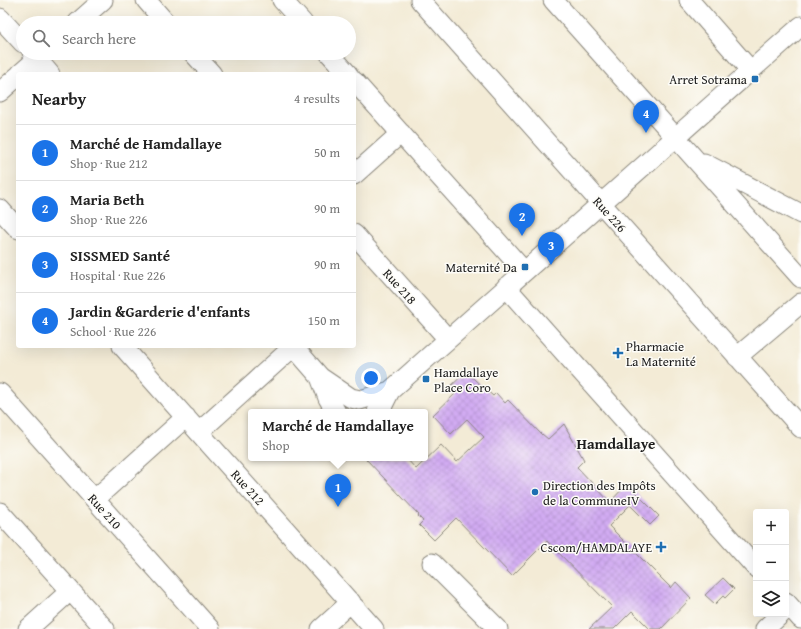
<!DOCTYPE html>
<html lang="en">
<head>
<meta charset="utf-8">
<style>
  body { margin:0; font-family:"Gentium Book Plus",serif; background:#f6f6f6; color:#222 }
  .controls { position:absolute; right:12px; bottom:12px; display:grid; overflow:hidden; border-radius:4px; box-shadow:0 4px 16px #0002 }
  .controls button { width:36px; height:36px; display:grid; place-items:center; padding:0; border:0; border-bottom:1px solid #e0e0e0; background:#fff; color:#222; font:20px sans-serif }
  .you { position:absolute; left:371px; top:378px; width:14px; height:14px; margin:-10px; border:3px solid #fff; border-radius:50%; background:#1a73e8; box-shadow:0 0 0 6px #1a73e833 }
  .badge { display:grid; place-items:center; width:26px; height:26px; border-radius:50%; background:#1a73e8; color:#fff; font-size:13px; font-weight:700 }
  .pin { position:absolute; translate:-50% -33px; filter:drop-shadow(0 1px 2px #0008) }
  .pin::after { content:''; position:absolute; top:21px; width:14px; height:12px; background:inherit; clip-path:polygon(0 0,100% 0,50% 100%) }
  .popup { position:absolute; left:248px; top:409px; width:180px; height:52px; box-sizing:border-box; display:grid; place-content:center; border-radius:4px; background:#fff; filter:drop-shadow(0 1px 3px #0005); font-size:13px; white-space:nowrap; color:#767676 }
  .popup b { font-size:15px; color:#222 }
  .popup::after { content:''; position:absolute; left:50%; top:100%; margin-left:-8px; border:8px solid transparent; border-top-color:#fff }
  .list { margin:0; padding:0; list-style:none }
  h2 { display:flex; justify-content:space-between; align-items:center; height:52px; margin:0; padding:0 16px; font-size:17px }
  h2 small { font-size:13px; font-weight:400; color:#767676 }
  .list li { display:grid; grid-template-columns:26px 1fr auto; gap:12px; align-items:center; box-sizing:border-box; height:56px; padding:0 16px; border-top:1px solid #e0e0e0 }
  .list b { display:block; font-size:15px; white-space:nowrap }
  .list p { margin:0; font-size:13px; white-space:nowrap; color:#767676 }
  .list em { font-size:13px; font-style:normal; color:#767676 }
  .icon { flex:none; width:22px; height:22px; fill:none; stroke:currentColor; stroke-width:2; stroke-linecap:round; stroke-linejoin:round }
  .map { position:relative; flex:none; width:801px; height:629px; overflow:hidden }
  .search { position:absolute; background:#fff; box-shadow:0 4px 16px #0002; left:16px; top:16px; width:340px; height:44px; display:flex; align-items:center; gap:10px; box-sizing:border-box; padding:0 14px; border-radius:22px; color:#767676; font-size:15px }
  .panel { position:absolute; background:#fff; box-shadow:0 4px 16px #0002; left:16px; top:72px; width:340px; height:276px; border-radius:4px }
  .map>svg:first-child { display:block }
  .building { fill:url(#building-cross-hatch) }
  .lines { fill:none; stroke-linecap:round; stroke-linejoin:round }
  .minor-casing { stroke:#888479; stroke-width:21 }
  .minor { stroke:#fff; stroke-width:19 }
  .poi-dot { fill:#1f6fb2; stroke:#fdfcf7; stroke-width:1.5 }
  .labels { text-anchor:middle; stroke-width:3; stroke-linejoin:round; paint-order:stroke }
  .poi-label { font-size:13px; fill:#1c1c1c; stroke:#fdfcf7; text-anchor:end }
  .street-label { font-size:13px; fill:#1c1c1c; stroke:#fdfcf7 }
  .quarter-label { font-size:15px; font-weight:bold; fill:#1c1c1c; stroke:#fdfcf7 }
</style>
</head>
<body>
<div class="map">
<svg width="801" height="629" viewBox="0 0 801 629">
  <defs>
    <pattern id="building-cross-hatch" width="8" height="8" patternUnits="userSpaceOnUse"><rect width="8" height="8" fill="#d1abf2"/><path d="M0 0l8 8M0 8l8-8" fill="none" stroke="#b393cf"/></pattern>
  </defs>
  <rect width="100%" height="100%" fill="#fdfcf7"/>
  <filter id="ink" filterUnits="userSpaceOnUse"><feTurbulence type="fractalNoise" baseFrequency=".025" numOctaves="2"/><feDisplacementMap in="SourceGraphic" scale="8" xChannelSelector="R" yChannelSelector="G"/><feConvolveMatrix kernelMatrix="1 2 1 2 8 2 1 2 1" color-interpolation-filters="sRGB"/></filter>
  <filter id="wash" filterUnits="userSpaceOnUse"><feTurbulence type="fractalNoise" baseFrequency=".012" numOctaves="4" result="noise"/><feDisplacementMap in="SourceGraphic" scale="16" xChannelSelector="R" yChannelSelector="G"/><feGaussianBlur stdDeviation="0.9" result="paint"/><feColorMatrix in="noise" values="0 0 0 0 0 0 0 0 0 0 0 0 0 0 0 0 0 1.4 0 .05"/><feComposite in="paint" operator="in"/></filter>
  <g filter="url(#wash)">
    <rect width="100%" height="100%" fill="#f3ebd6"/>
    <g id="blocks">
      <path class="building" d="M466 372 493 396 496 393 505 403 508 400 542 435V434L548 439 564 424 584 460 577 467 610 502 627 484 659 516 650 525 630 505 609 526 671 588 676 582 691 598 661 629H650L632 611 614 629H589L612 607 547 541 512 576 456 518 434 540 419 525 423 521 418 516 419 515 365 458H406L416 469 441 445 457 462 484 437 467 419 451 434 433 415 455 394 450 387Z
        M723 578 734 589 725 598 723 596 715 604 705 595Z"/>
    </g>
  </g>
  <g filter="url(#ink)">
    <use href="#blocks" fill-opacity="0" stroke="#888479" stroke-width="1"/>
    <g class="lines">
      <defs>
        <path id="minor" d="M146 0 166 23
          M282 0 303 23
          M420 0 801 428
          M553 0 801 278
          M689 0 751 71
          M0 18 23 43
          M77 23 103 0
          M32 53 50 74
          M193 53 212 74
          M329 53 348 74
          M20 74 44 53
          M354 81 524 271
          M0 92 18 76
          M704 163 801 214
          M354 175 401 133
          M0 209 18 229
          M354 234 447 338
          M506 287 756 568
          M122 346 374 629
          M293 346 320 377 351 398 360 400 390 391 801 26
          M737 357 801 303
          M320 377 328 398 336 412
          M0 393 210 629
          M377 412 383 405 390 391
          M199 432 293 347
          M95 499 186 417
          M0 512 105 629
          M432 563 498 629
          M786 602 801 619
          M28 629 70 591
          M321 629 351 602
          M765 629 781 614"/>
      </defs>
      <use href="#minor" class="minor-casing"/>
      <use href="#minor" class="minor"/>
    </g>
  </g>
  <g class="poi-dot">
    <rect x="751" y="75" width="8" height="8" rx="2"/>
    <rect x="521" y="263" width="8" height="8" rx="2"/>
    <path d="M616 347h4v4h4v4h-4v4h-4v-4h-4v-4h4z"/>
    <rect x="422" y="375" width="8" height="8" rx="2"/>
    <circle cx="535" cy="492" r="4"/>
    <path d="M659 541h4v4h4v4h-4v4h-4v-4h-4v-4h4z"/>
  </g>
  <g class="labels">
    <g class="poi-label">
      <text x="747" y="84">Arret Sotrama</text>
      <text x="517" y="272">Maternité Da</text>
      <text x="626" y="351" text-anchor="start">Pharmacie<tspan x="626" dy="15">La Maternité</tspan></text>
      <text x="434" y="377" text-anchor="start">Hamdallaye<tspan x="434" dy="15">Place Coro</tspan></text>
      <text x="543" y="490" text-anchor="start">Direction des Impôts<tspan x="543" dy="15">de la CommuneIV</tspan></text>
      <text x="652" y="552">Cscom/HAMDALAYE</text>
    </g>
    <g class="street-label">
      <text transform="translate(610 214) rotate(48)" y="5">Rue 226</text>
      <text transform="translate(400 286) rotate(48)" y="5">Rue 218</text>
      <text transform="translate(248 487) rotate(48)" y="5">Rue 212</text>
      <text transform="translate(105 511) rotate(48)" y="5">Rue 210</text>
    </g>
    <g class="quarter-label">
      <text x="616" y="449">Hamdallaye</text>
    </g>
  </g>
</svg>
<div class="controls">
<button>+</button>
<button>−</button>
<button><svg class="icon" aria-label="layers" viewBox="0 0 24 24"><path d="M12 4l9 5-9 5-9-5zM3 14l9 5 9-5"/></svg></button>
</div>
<div class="you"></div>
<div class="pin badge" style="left:338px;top:507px">1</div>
<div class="popup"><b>Marché de Hamdallaye</b>Shop</div>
<div class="pin badge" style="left:522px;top:236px">2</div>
<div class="pin badge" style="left:551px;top:265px">3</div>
<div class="pin badge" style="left:646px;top:133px">4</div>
<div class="search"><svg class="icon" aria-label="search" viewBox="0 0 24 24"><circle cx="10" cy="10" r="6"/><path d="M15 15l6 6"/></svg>Search here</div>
<section class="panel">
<h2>Nearby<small>4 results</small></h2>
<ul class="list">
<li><span class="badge">1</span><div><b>Marché de Hamdallaye</b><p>Shop · Rue 212</p></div><em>50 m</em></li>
<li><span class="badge">2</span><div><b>Maria Beth</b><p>Shop · Rue 226</p></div><em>90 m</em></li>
<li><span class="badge">3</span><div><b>SISSMED Santé</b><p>Hospital · Rue 226</p></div><em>90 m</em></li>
<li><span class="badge">4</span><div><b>Jardin &amp;Garderie d'enfants</b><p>School · Rue 226</p></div><em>150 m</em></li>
</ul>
</section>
</div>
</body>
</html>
